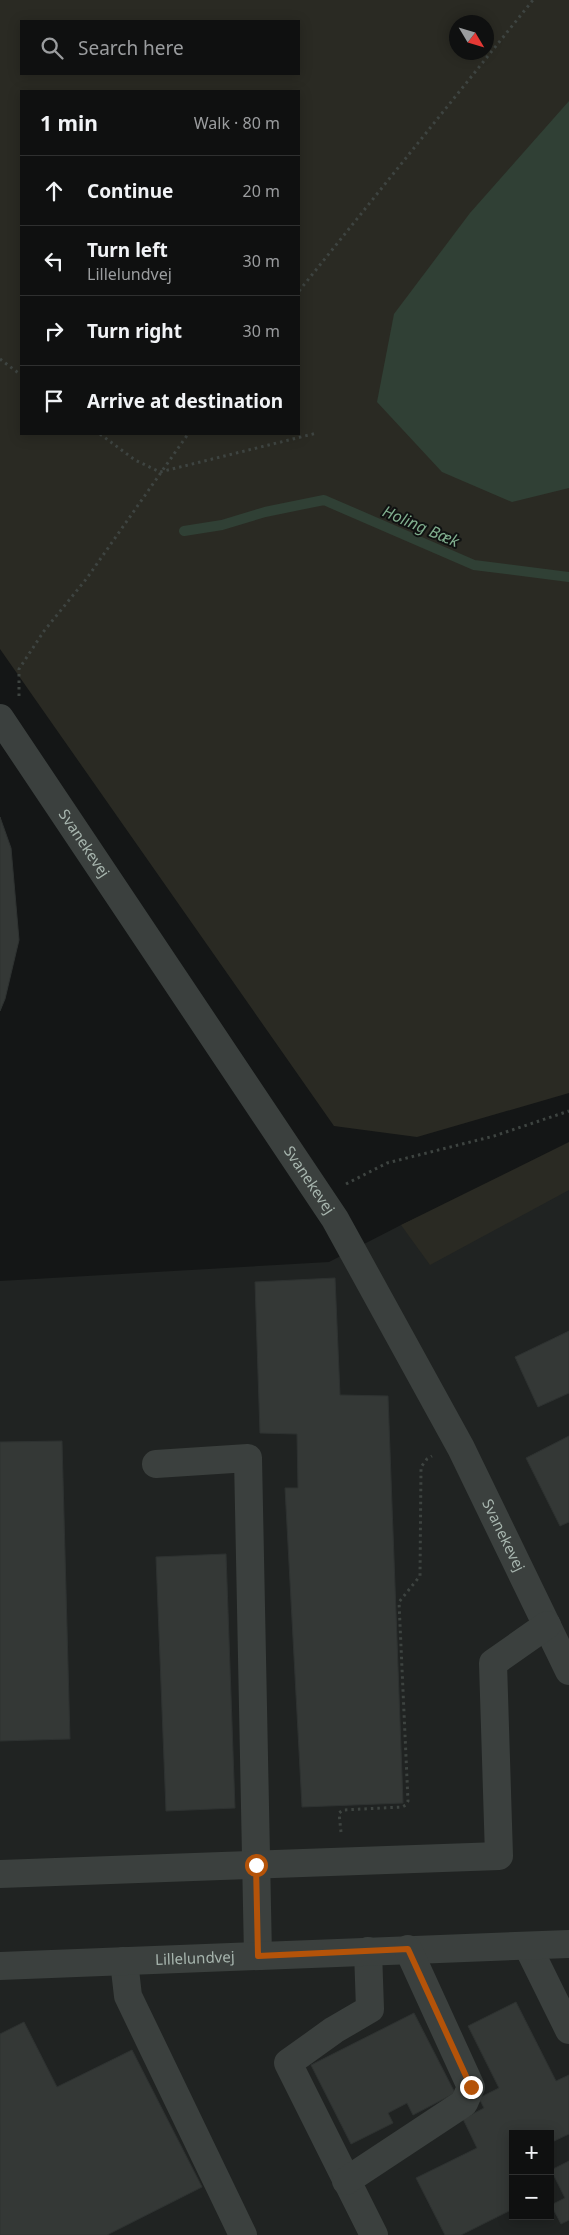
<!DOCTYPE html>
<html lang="en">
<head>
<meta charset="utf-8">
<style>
  body { margin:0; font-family:"Noto Sans",sans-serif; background:#181919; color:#f1f3f6 }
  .controls { position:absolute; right:15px; bottom:15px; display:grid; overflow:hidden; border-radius:0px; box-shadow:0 2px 12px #0003 }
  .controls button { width:45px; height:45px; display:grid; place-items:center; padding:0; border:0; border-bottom:1px solid #2f3030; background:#0f1010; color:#f1f3f6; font:25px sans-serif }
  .compass { position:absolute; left:449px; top:15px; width:45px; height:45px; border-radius:50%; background:#0f1010; box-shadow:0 2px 12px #0003; rotate:128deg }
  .stop { position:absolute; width:15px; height:15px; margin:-11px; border:4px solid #b45309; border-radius:50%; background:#fff }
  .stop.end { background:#b45309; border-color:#fff; box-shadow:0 1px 5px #0008 }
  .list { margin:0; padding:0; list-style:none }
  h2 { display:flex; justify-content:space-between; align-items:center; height:65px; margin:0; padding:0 20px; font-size:21px }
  h2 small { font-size:16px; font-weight:400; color:#9b9d9f }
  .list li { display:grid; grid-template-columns:32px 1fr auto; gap:15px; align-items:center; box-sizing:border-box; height:70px; padding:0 20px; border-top:1px solid #2f3030 }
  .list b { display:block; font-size:19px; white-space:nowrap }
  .list p { margin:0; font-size:16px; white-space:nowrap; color:#9b9d9f }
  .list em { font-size:16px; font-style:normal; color:#9b9d9f }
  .icon { flex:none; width:28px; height:28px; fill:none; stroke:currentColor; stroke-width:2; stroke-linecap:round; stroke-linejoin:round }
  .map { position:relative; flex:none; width:569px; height:2235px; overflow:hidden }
  .search { position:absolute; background:#0f1010; box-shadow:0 2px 12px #0003; left:20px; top:20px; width:280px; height:55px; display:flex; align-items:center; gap:12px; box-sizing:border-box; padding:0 18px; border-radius:0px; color:#9b9d9f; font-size:19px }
  .panel { position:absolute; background:#0f1010; box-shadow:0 2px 12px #0003; left:20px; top:90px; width:280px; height:345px; border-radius:0px }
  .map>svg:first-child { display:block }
  .built { fill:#202322; fill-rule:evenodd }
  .green { fill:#2a2a23; fill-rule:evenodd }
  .water { fill:#304035 }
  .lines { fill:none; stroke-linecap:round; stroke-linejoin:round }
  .stream { stroke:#304035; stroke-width:10 }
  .building { fill:#343836; stroke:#2e3231 }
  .path { stroke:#3e4441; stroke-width:3; stroke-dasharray:2.5 4; stroke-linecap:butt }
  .minor { stroke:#3b403e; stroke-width:28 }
  .route { stroke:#b45309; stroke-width:6 }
  .labels { text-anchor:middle; stroke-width:4; stroke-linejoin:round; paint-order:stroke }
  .street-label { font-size:15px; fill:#a7b5ae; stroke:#0f1111 }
  .water-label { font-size:16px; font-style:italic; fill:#80ae8e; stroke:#0f1111 }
</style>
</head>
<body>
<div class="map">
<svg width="569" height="2235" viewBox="0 0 569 2235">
  <rect width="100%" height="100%" fill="#141616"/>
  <path class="built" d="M569 1147V2235H0V1281L329 1262 401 1225ZM513 2134H550V2216H513Z"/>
  <path class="green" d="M0 0H569V1093L417 1137 334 1126 0 649ZM21 21H299V74H21ZM456 22H486V52H456ZM21 91H299V434H21Z
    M569 1142V1190L430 1265 401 1225Z"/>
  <path class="water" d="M569 101V488L512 502 442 472 377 402 394 314 470 213Z"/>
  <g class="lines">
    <path class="stream" d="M184 531 222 525 265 512 324 500 474 565 569 577"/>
  </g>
  <path class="building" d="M0 817 11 848 19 940 5 999 0 1011Z
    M335 1278 340 1395 388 1396 403 1803 302 1807 285 1488H298L297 1434 260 1433 255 1282Z
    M569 1331V1393L538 1407 515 1357Z
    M569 1436V1522L560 1526 526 1458Z
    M62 1441 70 1739 0 1741V1442Z
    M226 1554 235 1808 166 1811 156 1557Z
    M516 2002 556 2081 569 2075V2134L550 2143V2134H513V2209L461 2235H445L416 2178 477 2148 463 2119 484 2108 479 2098 499 2088 468 2026Z
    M414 2013 455 2093 413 2115 407 2103 388 2113 393 2123 351 2144 311 2065Z
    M24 2022 57 2087 132 2050 202 2187 107 2235H0V2034Z
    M569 2161V2220L561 2224 551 2205 565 2198 551 2170Z"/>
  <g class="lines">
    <path class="path" d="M299 291 533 0
      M0 359 21 375
      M100 434 135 460 160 472 317 433
      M19 696V669L44 631 87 578 188 434
      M346 1184 387 1163 494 1136 569 1111
      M341 1832 339 1813 343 1810 402 1807 406 1805 408 1801 399 1602 420 1576 421 1467 427 1459 432 1456"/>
    <g class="minor">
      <path id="s1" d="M0 718 335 1219 461 1448 569 1671"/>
      <path d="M156 1464 248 1458 258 1956"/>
      <path d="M0 1874 499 1856 493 1663 547 1625"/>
      <path d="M528 1947 569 2030"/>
      <path d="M368 1951 370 2009 334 2030 288 2063 374 2235"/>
      <path d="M124 1961 128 1996 243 2235"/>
      <path id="s2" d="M0 1966 569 1944"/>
      <path d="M346 2181 464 2103 471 2087 408 1949"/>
    </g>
  </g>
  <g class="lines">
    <path class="route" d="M256 1865 258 1956 408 1949 471 2087"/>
  </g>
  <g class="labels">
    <g class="street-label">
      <text dy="5" stroke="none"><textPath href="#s1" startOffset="151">Svanekevej</textPath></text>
      <text dy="5" stroke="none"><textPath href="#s1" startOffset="556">Svanekevej</textPath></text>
      <text dy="5" stroke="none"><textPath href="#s1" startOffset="961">Svanekevej</textPath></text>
      <text dy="5" stroke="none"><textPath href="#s2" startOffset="195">Lillelundvej</textPath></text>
    </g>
    <g class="water-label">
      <text transform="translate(421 526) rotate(23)" y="6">Holing Bæk</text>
    </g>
  </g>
</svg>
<div class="controls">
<button>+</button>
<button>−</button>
</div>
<svg class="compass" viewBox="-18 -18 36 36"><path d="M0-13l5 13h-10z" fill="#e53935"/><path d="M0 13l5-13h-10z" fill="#9b9d9f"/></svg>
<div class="stop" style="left:256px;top:1865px"></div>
<div class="stop end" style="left:471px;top:2087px"></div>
<div class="search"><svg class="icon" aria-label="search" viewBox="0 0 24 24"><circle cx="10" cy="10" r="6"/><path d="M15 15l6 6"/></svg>Search here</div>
<section class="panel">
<h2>1 min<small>Walk · 80 m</small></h2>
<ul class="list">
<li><svg class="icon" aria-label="ahead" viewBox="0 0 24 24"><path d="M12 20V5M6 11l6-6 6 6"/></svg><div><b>Continue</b></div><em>20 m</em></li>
<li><svg class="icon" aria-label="left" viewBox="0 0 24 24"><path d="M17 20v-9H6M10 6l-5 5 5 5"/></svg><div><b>Turn left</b><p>Lillelundvej</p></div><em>30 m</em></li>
<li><svg class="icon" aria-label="right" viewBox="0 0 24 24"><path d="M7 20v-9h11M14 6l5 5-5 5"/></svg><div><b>Turn right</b></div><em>30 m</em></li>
<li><svg class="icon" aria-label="arrive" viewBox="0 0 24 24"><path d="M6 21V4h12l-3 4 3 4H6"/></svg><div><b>Arrive at destination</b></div></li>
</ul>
</section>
</div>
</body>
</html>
